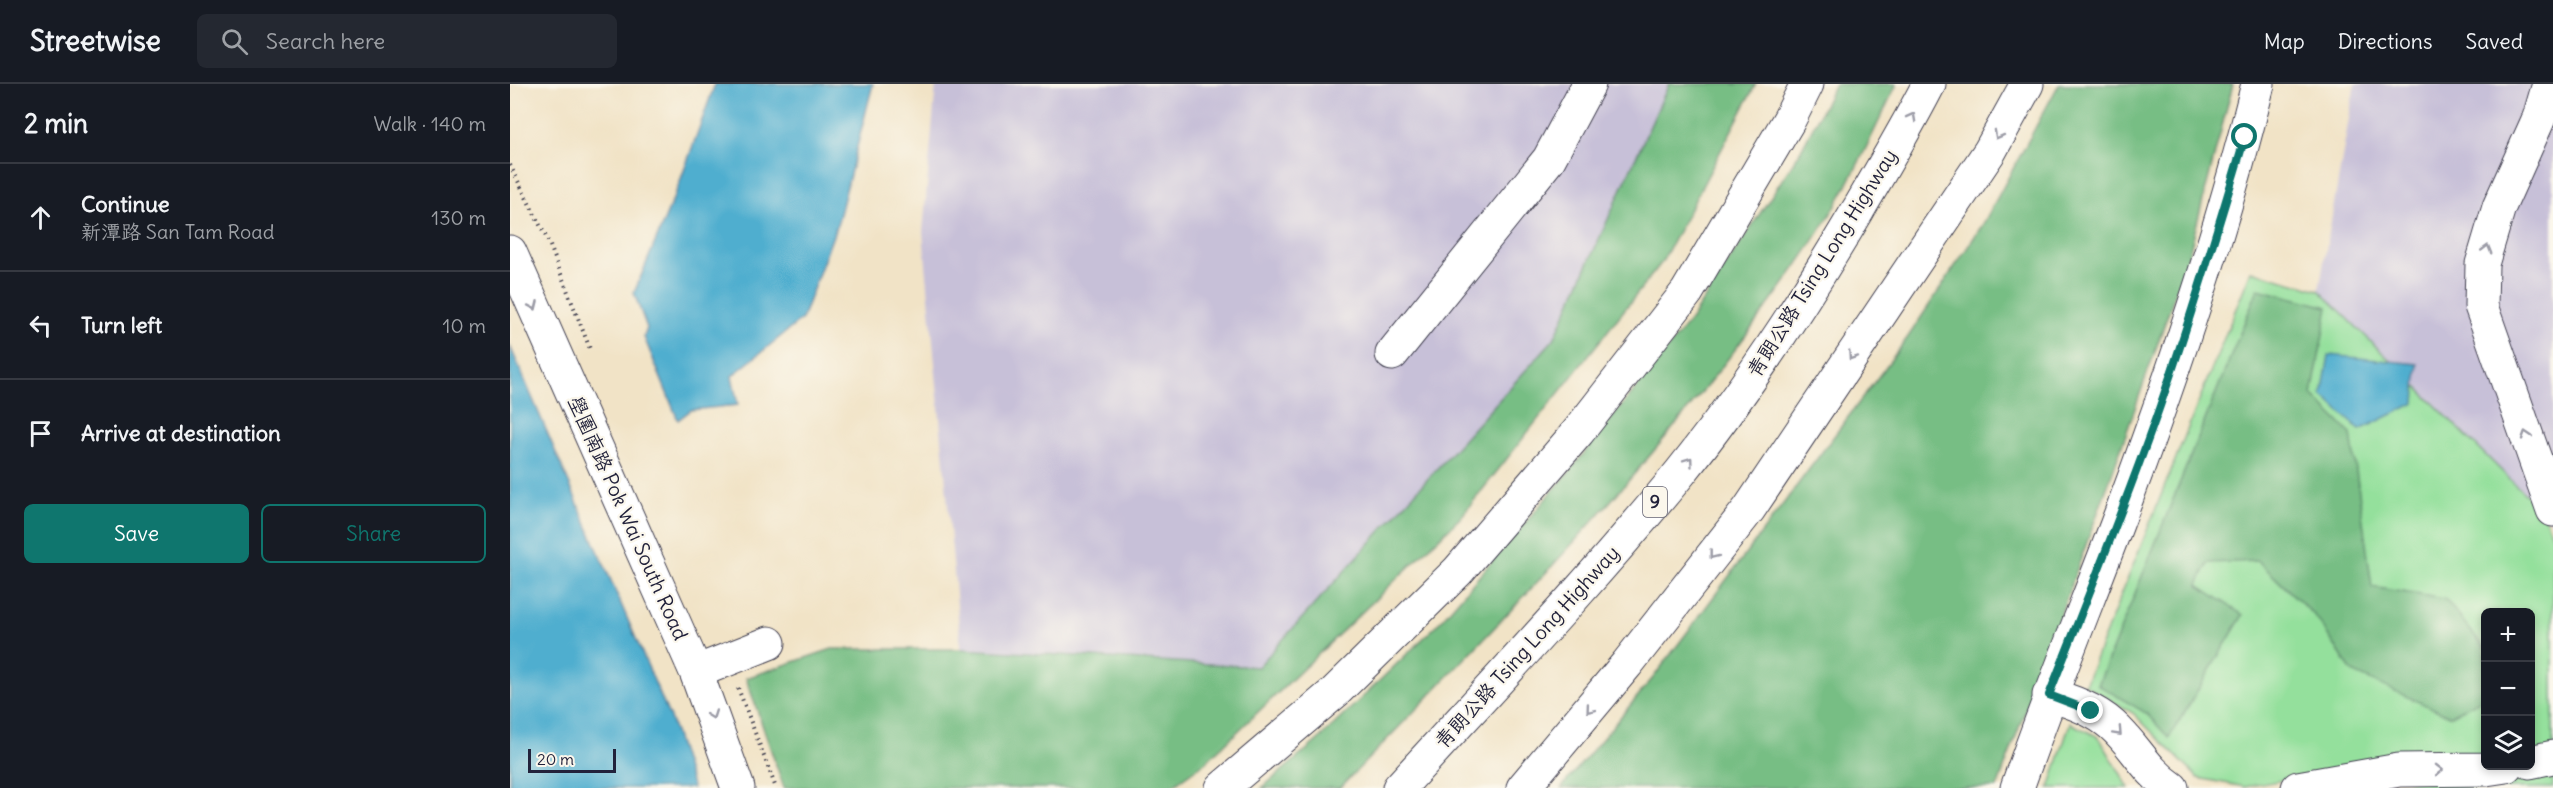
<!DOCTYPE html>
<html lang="en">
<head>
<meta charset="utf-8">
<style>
  body { margin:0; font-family:Delius,"LXGW WenKai TC",sans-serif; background:#242831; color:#f1f3f6 }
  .controls { position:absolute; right:18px; bottom:18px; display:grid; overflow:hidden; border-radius:9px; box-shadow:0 3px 9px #0003 }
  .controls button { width:54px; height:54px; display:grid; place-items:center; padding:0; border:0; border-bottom:2px solid #363941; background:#171b24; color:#f1f3f6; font:30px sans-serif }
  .scale { position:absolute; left:18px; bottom:15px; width:88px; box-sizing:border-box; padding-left:6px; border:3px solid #22223b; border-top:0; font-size:16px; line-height:21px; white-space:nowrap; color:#22223b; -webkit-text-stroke:4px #fbf7ec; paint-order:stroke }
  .stop { position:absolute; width:18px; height:18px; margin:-14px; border:4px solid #0f766e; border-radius:50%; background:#fff }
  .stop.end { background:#0f766e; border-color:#fff; box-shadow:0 2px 6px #0008 }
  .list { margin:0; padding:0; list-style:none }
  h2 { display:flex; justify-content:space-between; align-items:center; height:78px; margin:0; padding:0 24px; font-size:26px }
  h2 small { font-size:20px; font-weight:400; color:#9ea1a6 }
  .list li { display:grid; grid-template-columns:39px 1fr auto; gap:18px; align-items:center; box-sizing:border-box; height:108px; padding:0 24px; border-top:2px solid #363941 }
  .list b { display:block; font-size:22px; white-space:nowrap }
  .list p { margin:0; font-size:20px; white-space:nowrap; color:#9ea1a6 }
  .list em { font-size:20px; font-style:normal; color:#9ea1a6 }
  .actions { display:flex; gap:12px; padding:18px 24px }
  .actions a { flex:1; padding:14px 0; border:2px solid #0f766e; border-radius:9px; text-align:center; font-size:21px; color:#0f766e }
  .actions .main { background:#0f766e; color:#fff }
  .icon { flex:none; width:33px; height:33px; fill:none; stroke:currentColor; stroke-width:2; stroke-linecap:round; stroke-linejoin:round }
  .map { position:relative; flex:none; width:2043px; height:704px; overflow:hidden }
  header { display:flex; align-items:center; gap:36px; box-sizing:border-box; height:84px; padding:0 30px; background:#171b24; border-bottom:2px solid #363941 }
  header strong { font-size:28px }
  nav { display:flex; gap:33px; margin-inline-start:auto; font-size:21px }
  .search { width:420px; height:54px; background:#242831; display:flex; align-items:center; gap:15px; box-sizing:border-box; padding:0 21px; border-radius:9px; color:#9ea1a6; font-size:22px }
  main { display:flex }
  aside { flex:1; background:#171b24 }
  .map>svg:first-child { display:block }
  .industrial { fill:#c7c0d8 }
  .green { fill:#94e09c; stroke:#5b816c; stroke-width:1.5 }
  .forest { fill:#77be84; stroke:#4c7060; stroke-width:1.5 }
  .water { fill:#50aecf; stroke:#396885; stroke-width:1.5 }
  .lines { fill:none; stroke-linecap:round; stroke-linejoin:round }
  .minor-casing { stroke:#413f50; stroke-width:35 }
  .major-casing { stroke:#413f50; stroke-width:35 }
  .highway-casing { stroke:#413f50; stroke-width:35 }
  .path { stroke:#413f50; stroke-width:4; stroke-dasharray:1.5 4.5; stroke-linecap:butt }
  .minor { stroke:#fff; stroke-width:33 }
  .major { stroke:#fff; stroke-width:33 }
  .highway { stroke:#fff; stroke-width:33 }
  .oneway { stroke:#9c9ca7 }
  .route { stroke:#0f766e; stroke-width:8 }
  .labels { text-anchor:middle; stroke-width:4.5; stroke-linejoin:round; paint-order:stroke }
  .shield { fill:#fbf7ec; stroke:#636270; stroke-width:1.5 }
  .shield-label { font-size:18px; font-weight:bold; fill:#22223b }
  .street-label { font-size:20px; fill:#22223b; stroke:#fbf7ec }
</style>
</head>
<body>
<header>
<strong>Streetwise</strong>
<div class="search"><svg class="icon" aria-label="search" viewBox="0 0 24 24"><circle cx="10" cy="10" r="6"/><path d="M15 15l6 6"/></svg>Search here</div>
<nav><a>Map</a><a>Directions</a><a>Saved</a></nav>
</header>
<main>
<aside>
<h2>2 min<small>Walk · 140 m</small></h2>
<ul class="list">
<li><svg class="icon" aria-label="ahead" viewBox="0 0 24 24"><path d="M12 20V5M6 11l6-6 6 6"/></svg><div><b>Continue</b><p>新潭路 San Tam Road</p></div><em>130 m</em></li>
<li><svg class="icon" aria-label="left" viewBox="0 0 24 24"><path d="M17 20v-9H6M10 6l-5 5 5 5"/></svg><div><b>Turn left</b></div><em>10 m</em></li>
<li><svg class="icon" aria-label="arrive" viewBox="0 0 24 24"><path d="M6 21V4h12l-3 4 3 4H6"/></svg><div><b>Arrive at destination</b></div></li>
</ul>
<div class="actions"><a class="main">Save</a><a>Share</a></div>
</aside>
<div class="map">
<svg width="2043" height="704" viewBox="0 0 2043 704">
  <rect width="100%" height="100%" fill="#fbf7ec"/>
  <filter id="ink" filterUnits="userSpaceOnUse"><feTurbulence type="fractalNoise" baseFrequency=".0167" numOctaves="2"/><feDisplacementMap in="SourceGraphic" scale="12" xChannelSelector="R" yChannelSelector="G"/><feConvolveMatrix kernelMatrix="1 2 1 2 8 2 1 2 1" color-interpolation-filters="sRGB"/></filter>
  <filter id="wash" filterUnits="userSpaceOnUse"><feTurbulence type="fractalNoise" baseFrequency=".008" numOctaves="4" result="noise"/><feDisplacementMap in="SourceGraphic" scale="24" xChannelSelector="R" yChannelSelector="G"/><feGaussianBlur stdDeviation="1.35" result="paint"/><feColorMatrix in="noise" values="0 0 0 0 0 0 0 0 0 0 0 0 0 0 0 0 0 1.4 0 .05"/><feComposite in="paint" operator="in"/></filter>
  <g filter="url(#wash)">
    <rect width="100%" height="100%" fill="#f1e3c6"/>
    <path class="industrial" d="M426 0H1159L1044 255 748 583 451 565 413 148Z
      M1845 0H2043V439L1809 206Z"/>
    <path class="green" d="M1741 187 1809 206 2032 427 2043 453V666L2021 668 2020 528H1976L1975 672 1886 676 1735 703 1688 694 1623 629 1575 601Z
      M1560 639 1589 653 1619 704H1539Z
      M2043 682V704H1838Z"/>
    <path class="forest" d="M1159 0H1246L1152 178 951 433 696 678 659 704H274L236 594 322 565H451L748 583 1044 255Z
      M1325 0H1387C1368 38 1351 77 1330 114 1302 163 1267 210 1233 255 1112 417 970 559 830 704H752L808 656 926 542 1059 388 1181 235 1290 68Z
      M1549 0H1723L1679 170 1602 390 1487 704H1051L1143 594 1398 253 1473 140Z
      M1748 205 1818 223 1802 311 1841 350 1862 503 1935 515 1975 564V613L1940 632 1842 588 1807 534 1748 477 1698 479 1688 501 1733 531 1659 654 1636 629 1588 601Z"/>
    <path class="water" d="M205 0H363L328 138 292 235 222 292 228 321 181 326 168 336 134 253 137 244 124 209 168 103Z
      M0 262 161 636 183 704H0Z
      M1819 271 1908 280 1905 319 1850 346 1812 311Z"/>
  </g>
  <g filter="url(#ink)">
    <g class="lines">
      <defs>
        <path id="minor" d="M2039 0 2029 34 1989 123 1972 180 1971 222 2043 426
          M0 168 186 588 228 704
          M882 270 1039 75 1079 0
          M186 588 259 559
          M1539 611C1561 617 1584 625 1602 641 1625 661 1635 686 1662 704
          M2020 678 2043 673
          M1507 704C1540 609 1578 517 1613 424 1665 285 1713 144 1748 0
          M1788 704 1889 686 1976 685 1996 682"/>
        <path id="major" d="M712 704 825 608 948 487 1068 348 1177 208 1279 36 1297 0"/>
        <path id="highway" d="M889 704C984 600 1081 498 1170 389 1236 307 1294 217 1348 126 1372 85 1397 43 1419 0
          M1013 704 1117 580 1239 425 1480 67 1517 0"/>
      </defs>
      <use href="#minor" class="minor-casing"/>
      <use href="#major" class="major-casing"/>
      <use href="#highway" class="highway-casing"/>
      <path class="path" d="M0 81 39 159 80 265
        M228 604 266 704"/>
      <use href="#minor" class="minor"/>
      <use href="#major" class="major"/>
      <use href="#highway" class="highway"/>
    </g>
    <defs><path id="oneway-chevron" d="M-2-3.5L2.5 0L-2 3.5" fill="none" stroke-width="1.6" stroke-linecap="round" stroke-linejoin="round" transform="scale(1.5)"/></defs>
    <g class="oneway">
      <use href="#oneway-chevron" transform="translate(1402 33) rotate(-62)"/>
      <use href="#oneway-chevron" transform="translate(1488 51) rotate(119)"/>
      <use href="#oneway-chevron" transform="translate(1977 165) rotate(-74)"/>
      <use href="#oneway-chevron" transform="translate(24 222) rotate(66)"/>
      <use href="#oneway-chevron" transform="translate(1342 272) rotate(124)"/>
      <use href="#oneway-chevron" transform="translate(2016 351) rotate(-108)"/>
      <use href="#oneway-chevron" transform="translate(1179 377) rotate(-54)"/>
      <use href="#oneway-chevron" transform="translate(1203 471) rotate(128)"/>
      <use href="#oneway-chevron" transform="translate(1080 625) rotate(130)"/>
      <use href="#oneway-chevron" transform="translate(202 631) rotate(70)"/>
      <use href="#oneway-chevron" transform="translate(1608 648) rotate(47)"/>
      <use href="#oneway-chevron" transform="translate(1929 686) rotate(-1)"/>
    </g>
  </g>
  <g class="lines" filter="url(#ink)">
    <path class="route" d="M1581 627 1539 611C1577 515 1616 419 1650 322 1681 233 1708 144 1735 53"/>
  </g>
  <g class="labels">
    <rect class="shield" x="1133" y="403" width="24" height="30" rx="4.5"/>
    <g class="shield-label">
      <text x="1145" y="424">9</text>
    </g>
    <g class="street-label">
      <text transform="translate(1312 179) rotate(-58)" y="7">青朗公路 Tsing Long Highway</text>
      <text transform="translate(118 434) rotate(66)" y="7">壆圍南路 Pok Wai South Road</text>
      <text transform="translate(1017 563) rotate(-48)" y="7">青朗公路 Tsing Long Highway</text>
    </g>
  </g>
</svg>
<div class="controls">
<button>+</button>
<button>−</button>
<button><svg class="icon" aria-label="layers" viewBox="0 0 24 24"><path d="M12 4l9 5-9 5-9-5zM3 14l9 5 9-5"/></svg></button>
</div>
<div class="scale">20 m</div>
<div class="stop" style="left:1735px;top:53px"></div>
<div class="stop end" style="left:1581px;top:627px"></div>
</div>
</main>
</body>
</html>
